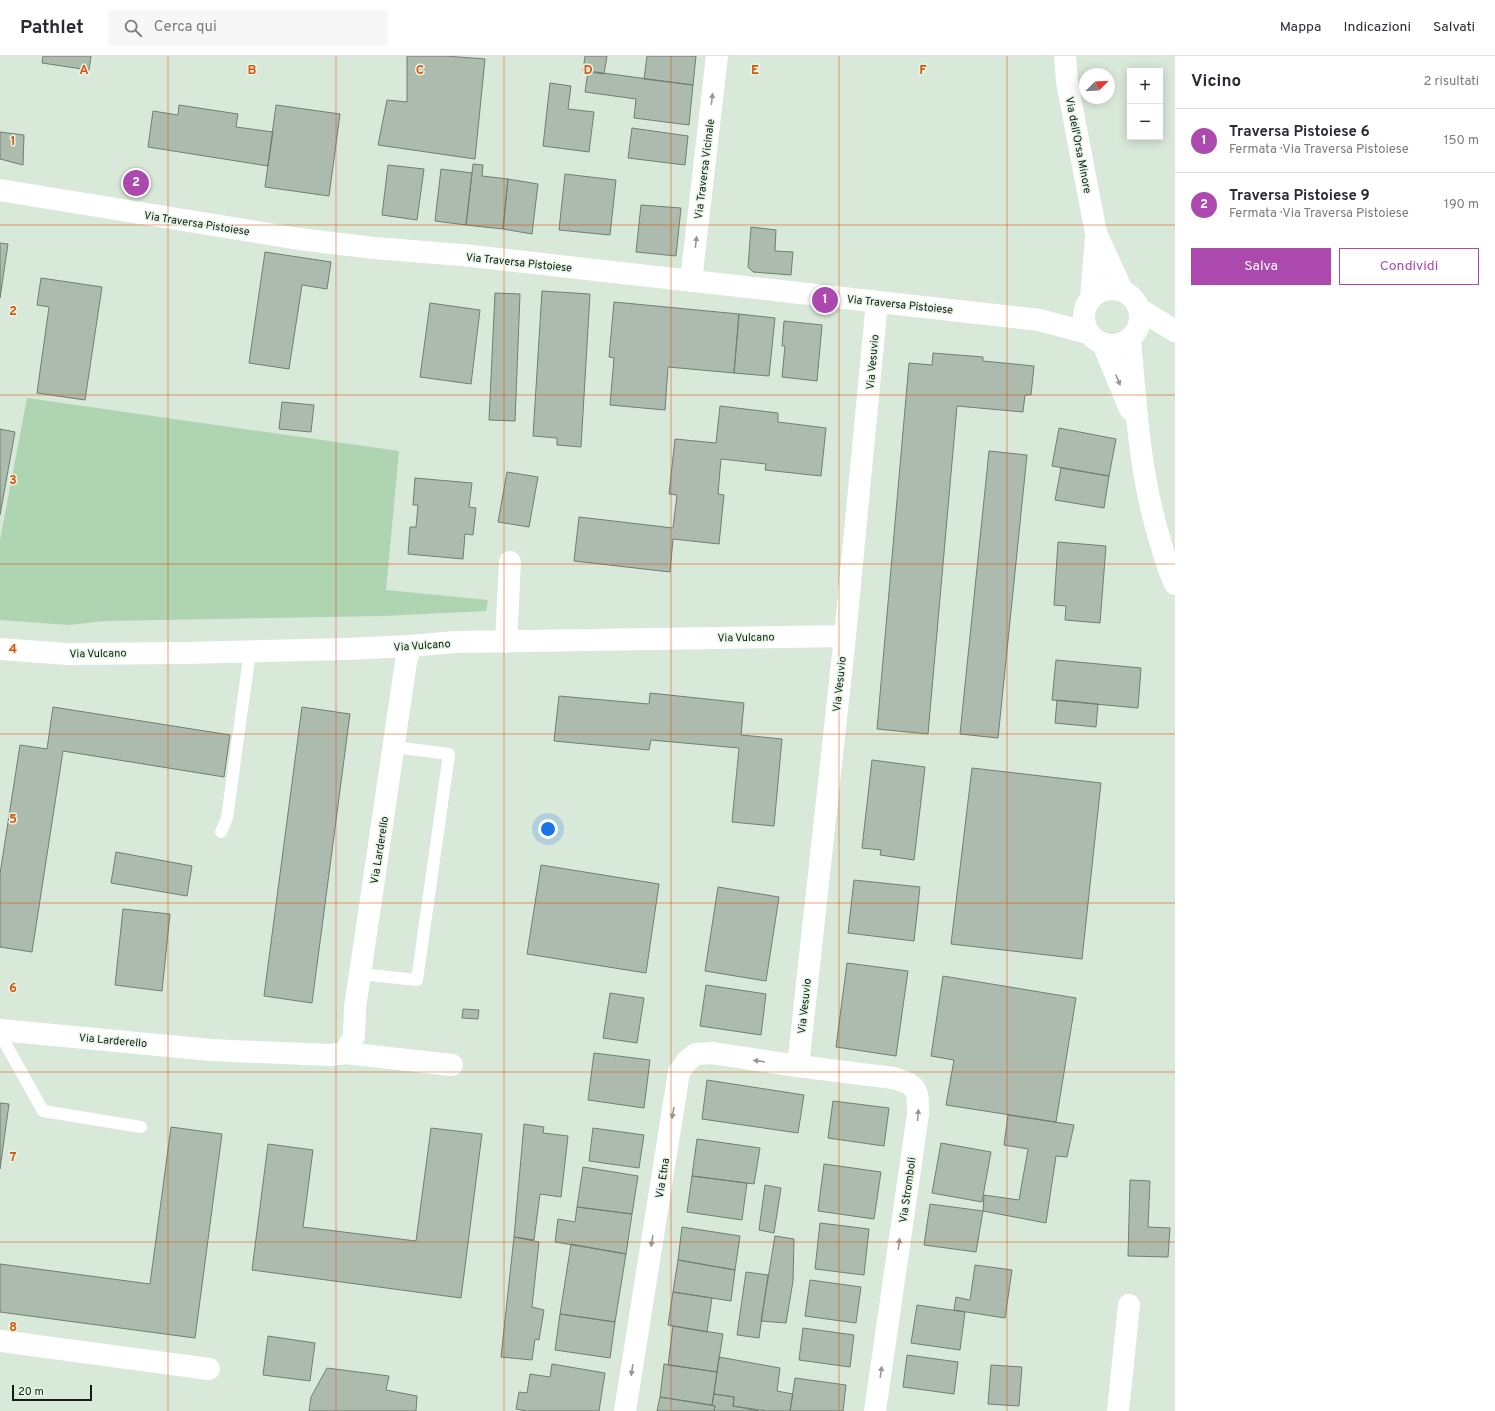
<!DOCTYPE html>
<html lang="it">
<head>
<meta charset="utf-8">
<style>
  body { margin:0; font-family:Overpass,sans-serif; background:#f7f7f7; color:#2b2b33 }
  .controls { position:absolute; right:12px; top:12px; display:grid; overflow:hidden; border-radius:0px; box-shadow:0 2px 10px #0003 }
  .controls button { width:36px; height:36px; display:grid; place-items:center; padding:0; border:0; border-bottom:1px solid #e1e1e2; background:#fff; color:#2b2b33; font:20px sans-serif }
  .compass { position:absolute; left:1079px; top:12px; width:36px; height:36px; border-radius:50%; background:#fff; box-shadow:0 2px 10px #0003; rotate:66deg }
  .scale { position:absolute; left:12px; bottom:10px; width:80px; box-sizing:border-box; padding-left:4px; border:2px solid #151b15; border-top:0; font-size:11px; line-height:14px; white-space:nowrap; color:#151b15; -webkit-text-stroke:3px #e6f6e6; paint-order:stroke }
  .you { position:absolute; left:548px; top:773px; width:14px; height:14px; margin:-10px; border:3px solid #fff; border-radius:50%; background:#1a73e8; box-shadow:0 0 0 6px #1a73e833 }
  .badge { display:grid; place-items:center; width:26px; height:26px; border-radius:50%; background:#ac49af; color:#fff; font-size:13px; font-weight:700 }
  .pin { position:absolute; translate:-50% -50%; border:2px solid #fff; box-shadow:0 1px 4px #0006 }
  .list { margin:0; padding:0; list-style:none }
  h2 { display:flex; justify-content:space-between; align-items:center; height:52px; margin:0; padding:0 16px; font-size:17px }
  h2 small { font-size:13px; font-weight:400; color:#7c7c81 }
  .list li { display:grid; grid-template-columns:26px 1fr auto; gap:12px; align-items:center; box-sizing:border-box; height:64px; padding:0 16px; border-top:1px solid #e1e1e2 }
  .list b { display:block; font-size:15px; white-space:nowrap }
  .list p { margin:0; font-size:13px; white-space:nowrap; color:#7c7c81 }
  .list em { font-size:13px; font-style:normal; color:#7c7c81 }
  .actions { display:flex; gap:8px; padding:12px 16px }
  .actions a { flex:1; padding:9px 0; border:1px solid #ac49af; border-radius:0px; text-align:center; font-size:14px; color:#ac49af }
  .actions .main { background:#ac49af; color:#fff }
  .icon { flex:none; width:22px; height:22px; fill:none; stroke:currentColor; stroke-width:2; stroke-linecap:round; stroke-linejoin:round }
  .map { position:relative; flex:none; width:1175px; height:1355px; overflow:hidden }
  header { display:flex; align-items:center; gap:24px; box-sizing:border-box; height:56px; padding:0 20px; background:#fff; border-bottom:1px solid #e1e1e2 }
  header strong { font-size:19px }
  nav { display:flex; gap:22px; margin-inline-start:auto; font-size:14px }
  .search { width:280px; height:36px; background:#f7f7f7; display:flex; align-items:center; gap:10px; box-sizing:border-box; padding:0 14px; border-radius:0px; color:#7c7c81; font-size:15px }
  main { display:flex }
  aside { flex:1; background:#fff }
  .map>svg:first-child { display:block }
  .green { fill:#aed4b1 }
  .building { fill:#acbbad; stroke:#707f71 }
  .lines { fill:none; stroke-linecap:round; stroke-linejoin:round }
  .service { stroke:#fff; stroke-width:12 }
  .minor { stroke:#fff; stroke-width:22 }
  .oneway { fill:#969896 }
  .grid { fill:none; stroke:#dd560c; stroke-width:1; stroke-opacity:0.55 }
  .labels { text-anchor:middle; stroke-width:3; stroke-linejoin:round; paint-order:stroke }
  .street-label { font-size:11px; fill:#151b15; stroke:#e6f6e6 }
  .grid-label { font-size:13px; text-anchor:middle; font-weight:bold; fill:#dd560c; stroke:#e6f6e6; stroke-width:3; stroke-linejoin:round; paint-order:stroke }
</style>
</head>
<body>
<header>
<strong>Pathlet</strong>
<div class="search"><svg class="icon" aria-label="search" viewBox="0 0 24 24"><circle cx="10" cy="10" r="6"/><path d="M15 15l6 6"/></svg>Cerca qui</div>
<nav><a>Mappa</a><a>Indicazioni</a><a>Salvati</a></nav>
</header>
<main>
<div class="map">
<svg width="1175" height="1355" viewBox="0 0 1175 1355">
  <rect width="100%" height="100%" fill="#d8e8d9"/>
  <path class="green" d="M27 342 399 395 386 534 488 544 486 555 383 560 105 565 69 569 0 564V484Z"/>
  <path class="building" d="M43 0H91L89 14 42 7Z
    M407 0H445L485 3 475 103 378 89 387 44 407 46Z
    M585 0H607L604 18 583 15Z
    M647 0H696L693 29 644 23Z
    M588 15 693 29 689 69 634 62 636 43 585 36Z
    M550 27 571 30 568 53 594 56 589 96 543 90Z
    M179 49 238 58 236 71 273 76 268 110 148 91 153 55 178 59Z
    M276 49 340 58 329 140 265 131Z
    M632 72 688 80 685 109 628 102Z
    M0 76 24 79 23 109 0 103Z
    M473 108 483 109 482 120 508 123 503 173 466 169Z
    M388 109 424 113 417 164 382 159Z
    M441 113 472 117 466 169 435 165Z
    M565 118 616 124 610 179 559 174Z
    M508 123 538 128 532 178 503 173Z
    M641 149 681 152 676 200 636 196Z
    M751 171 776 174 775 195 793 196 791 219 753 216 748 211Z
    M0 187 8 188 0 242Z
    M265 196 331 206 327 233 302 229 289 313 249 307Z
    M41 222 102 231 85 344 37 337 49 251 37 249Z
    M542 235 590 238 581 391 557 389V382L533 380Z
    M495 237 520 238 515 365 489 364Z
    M614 246 739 258 734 317 668 311 665 354 610 349 614 302 609 301Z
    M430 247 480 254 471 328 420 321Z
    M739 258 775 262 769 320 734 317Z
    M784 265 822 269 817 325 782 321 785 290H782Z
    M933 297 983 301V305L1034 310 1031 339H1025L1023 356 957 350 928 678 877 673 909 307 932 309Z
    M282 346 314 349 311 376 279 373Z
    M720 350 778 357V366L826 372 821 420 765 414 766 408 721 403 718 438 724 439 719 488 673 483 670 516 574 505 579 461 673 472 677 439 669 438 675 383 716 387Z
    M1059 372 1116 383 1109 420 1052 410Z
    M0 373 15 376 0 459Z
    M989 395 1027 399 998 682 960 678Z
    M1061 412 1109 420 1104 452 1055 444Z
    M507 416 538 421 529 471 498 466Z
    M415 422 472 427 469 451 476 452 473 479 465 478 463 503 408 498 410 471H416L418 449H413Z
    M1058 486 1106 490 1100 567 1065 564 1066 550 1054 549Z
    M1056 604 1141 612 1138 652 1052 644Z
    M650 637 744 647 741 679 782 683 774 770 732 766 739 692 651 684 649 694 554 685 559 640 649 648Z
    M1057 644 1098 648 1096 671 1055 667Z
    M53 651 230 679 224 721 63 695 32 896 0 891V818L20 689 47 693Z
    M302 651 350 658 312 947 264 940Z
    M872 704 925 711 914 804 880 799 881 794 862 792Z
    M972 712 1101 727 1082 903 951 888Z
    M116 796 192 810 187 840 111 827Z
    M541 809 659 828 646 917 527 898Z
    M854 824 920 831 914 885 848 877Z
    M718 831 779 841 766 925 705 915Z
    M123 853 170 858 162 935 115 929Z
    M847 907 908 915 896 1000 836 991Z
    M943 920 1076 942 1056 1066 946 1049 954 1004 931 1000Z
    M706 929 766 938 761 979 700 970Z
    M610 937 644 942 637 987 603 982Z
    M463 953 479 954 478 963 462 962Z
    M594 997 650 1004 644 1052 588 1044Z
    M707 1024 804 1039 798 1077 702 1063Z
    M833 1045 889 1052 884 1090 828 1082Z
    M0 1047 9 1048 0 1113Z
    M1008 1059 1074 1069 1067 1101 1056 1100 1046 1167 983 1155 984 1139 1019 1144 1028 1093 1004 1089Z
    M524 1068 544 1071 543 1077 568 1080 561 1141 540 1138 534 1184 514 1181Z
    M171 1071 222 1078 195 1282 0 1256V1208L150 1228Z
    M431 1072 482 1078 461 1242 252 1214 268 1088 313 1094 303 1171 416 1185Z
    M593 1072 644 1079 639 1112 589 1105Z
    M697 1083 760 1092 754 1128 692 1120Z
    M941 1087 991 1096 982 1146 932 1137Z
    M824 1108 881 1116 874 1163 818 1155Z
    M583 1111 638 1120 632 1158 577 1151Z
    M692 1120 747 1127 742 1164 687 1156Z
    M1130 1124 1150 1125 1148 1171 1170 1172 1168 1201 1128 1200Z
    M765 1129 781 1132 774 1177 759 1174Z
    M930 1148 983 1155 976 1196 924 1189Z
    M577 1151 632 1158 626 1198 555 1186 558 1163 575 1166Z
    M820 1167 869 1173 864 1219 815 1213Z
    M682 1171 740 1180 735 1214 678 1204Z
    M775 1180 794 1183 793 1225 786 1267 761 1265Z
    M514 1181 539 1186 532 1251 544 1254 539 1284 535 1283 532 1304 501 1301Z
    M571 1188 626 1198 615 1266 560 1258Z
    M678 1204 735 1214 731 1245 673 1236Z
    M975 1209 1012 1214 1005 1262 954 1254 956 1241 970 1244Z
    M746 1216 768 1219 759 1282 737 1279Z
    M810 1224 861 1231 856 1267 805 1260Z
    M673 1236 712 1242 707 1276 668 1269Z
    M917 1249 965 1256 960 1294 911 1287Z
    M560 1258 615 1266 610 1302 555 1294Z
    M673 1270 723 1278 717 1316 668 1309Z
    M803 1272 854 1279 850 1311 799 1304Z
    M268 1280 315 1287 310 1325 263 1319Z
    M907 1299 958 1306 954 1338 903 1331Z
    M719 1301 780 1312 777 1335 793 1338 790 1355H767L733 1350 734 1341 714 1338Z
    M552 1308 605 1317 599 1355H527L516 1353 519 1336 527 1337 530 1318 550 1321Z
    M664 1308 717 1316 712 1349 660 1341Z
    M991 1309 1022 1311 1019 1350 988 1348Z
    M327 1312 389 1320 386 1334 417 1340 416 1355H309L311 1341Z
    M795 1322 846 1329 843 1355H790Z
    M714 1338 734 1341 733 1350 759 1355H714L715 1350 712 1349Z
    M660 1341 715 1350 714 1355H657Z"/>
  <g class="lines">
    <path class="service" d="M221 776 227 762 250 595
      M360 918 417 924 449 698 394 691
      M0 978 43 1055 141 1071"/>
    <path class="minor" d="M1065 0 1067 26 1096 177 1122 234
      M0 134 299 183 374 192 462 199 1039 264 1088 277
      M691 225 717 0
      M1084 261a28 28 0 1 1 56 0a28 28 0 1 1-56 0Z
      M1091 242 1096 181
      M1139 253 1175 275
      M1130 283C1136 352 1140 422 1161 488 1165 502 1169 515 1175 528
      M1103 288 1130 353
      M506 586 510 506
      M0 593 67 598 185 597 346 593 410 590 455 586 845 580
      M0 974 211 994 330 999 345 997 452 1009
      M345 997 354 980 355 951 360 918 406 606 410 590
      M798 1010 845 580 877 246
      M0 1285 209 1313
      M625 1355 679 1016 687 1005 696 998 712 997 798 1010 893 1022C918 1029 918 1033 918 1058L875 1355
      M1118 1355 1129 1249"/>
  </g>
  <defs><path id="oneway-solid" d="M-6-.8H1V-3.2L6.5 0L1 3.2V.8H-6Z"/></defs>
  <g class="oneway">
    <use href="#oneway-solid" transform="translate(712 43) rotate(-83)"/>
    <use href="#oneway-solid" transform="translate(696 186) rotate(-83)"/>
    <use href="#oneway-solid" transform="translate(1118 324) rotate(67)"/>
    <use href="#oneway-solid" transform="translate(759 1005) rotate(-171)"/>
    <use href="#oneway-solid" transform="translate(673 1057) rotate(99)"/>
    <use href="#oneway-solid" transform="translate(918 1059) rotate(-85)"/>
    <use href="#oneway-solid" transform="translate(652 1185) rotate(99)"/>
    <use href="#oneway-solid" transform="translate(899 1188) rotate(-82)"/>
    <use href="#oneway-solid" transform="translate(632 1314) rotate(99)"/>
    <use href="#oneway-solid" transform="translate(881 1316) rotate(-82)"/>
  </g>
  <path class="grid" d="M168 0V1355M336 0V1355M504 0V1355M671 0V1355M839 0V1355M1007 0V1355M0 169H1175M0 339H1175M0 508H1175M0 678H1175M0 847H1175M0 1016H1175M0 1186H1175"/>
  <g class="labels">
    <g class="street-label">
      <text transform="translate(1079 89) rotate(79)" y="4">Via dell'Orsa Minore</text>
      <text transform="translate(704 113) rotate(-83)" y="4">Via Traversa Vicinale</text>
      <text transform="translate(197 167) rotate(9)" y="4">Via Traversa Pistoiese</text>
      <text transform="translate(519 206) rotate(6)" y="4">Via Traversa Pistoiese</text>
      <text transform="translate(900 248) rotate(6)" y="4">Via Traversa Pistoiese</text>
      <text transform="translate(872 306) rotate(-85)" y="4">Via Vesuvio</text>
      <text transform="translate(746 581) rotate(-1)" y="4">Via Vulcano</text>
      <text transform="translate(422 589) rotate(-4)" y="4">Via Vulcano</text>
      <text transform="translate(98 597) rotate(-1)" y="4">Via Vulcano</text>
      <text transform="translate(839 628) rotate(-84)" y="4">Via Vesuvio</text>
      <text transform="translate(379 794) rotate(-81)" y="4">Via Larderello</text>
      <text transform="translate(804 950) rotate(-84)" y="4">Via Vesuvio</text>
      <text transform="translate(113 984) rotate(5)" y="4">Via Larderello</text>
      <text transform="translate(662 1122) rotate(-81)" y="4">Via Etna</text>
      <text transform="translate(907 1134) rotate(-82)" y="4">Via Stromboli</text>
    </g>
  </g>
  <g class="grid-label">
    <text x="84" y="18">A</text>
    <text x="252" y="18">B</text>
    <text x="420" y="18">C</text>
    <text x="588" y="18">D</text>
    <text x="755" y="18">E</text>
    <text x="923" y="18">F</text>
    <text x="13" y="89">1</text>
    <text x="13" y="259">2</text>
    <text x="13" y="428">3</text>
    <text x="13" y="597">4</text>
    <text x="13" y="767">5</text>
    <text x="13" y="936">6</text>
    <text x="13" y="1105">7</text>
    <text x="13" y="1275">8</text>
  </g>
</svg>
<div class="controls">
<button>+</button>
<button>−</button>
</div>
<svg class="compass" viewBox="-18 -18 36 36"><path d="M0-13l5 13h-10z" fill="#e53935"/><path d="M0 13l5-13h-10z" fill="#7c7c81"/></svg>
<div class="scale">20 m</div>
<div class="you"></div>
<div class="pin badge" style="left:825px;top:244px">1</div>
<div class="pin badge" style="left:136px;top:127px">2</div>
</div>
<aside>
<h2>Vicino<small>2 risultati</small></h2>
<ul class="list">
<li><span class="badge">1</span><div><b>Traversa Pistoiese 6</b><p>Fermata · Via Traversa Pistoiese</p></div><em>150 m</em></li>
<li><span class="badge">2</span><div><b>Traversa Pistoiese 9</b><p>Fermata · Via Traversa Pistoiese</p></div><em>190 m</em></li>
</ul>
<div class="actions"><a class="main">Salva</a><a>Condividi</a></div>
</aside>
</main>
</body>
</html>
